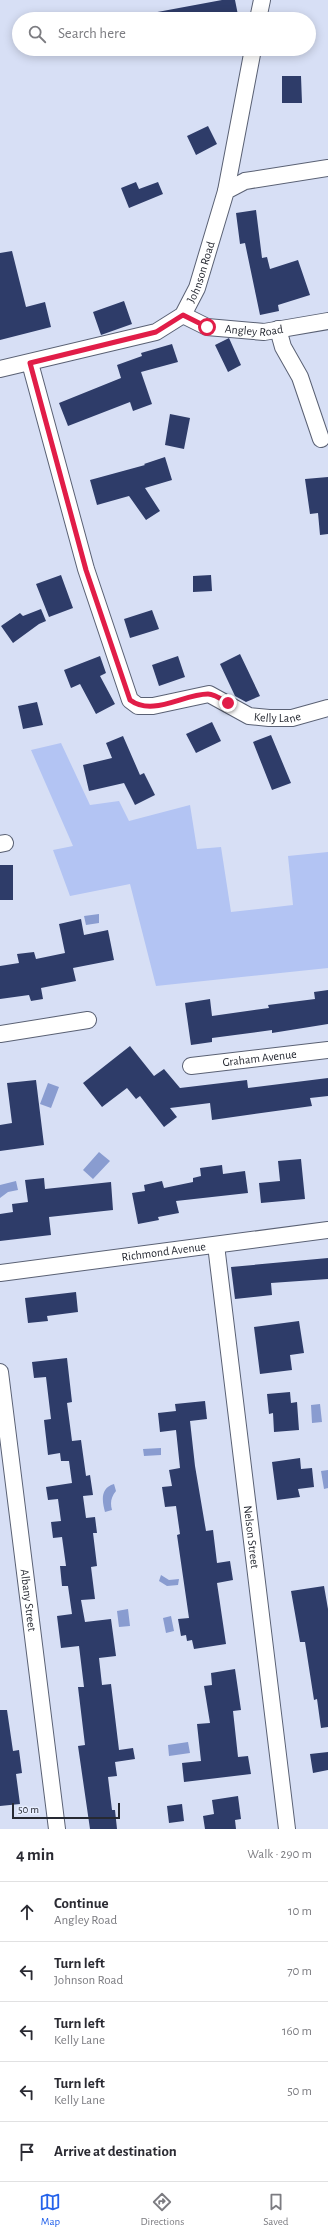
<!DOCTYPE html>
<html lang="en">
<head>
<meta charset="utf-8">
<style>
  body { margin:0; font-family:"Alegreya Sans",sans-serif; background:#f2f2f3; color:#2b2b33 }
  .scale { position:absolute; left:12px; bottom:10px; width:108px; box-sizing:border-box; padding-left:4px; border:2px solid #262932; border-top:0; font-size:11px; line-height:14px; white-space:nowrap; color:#262932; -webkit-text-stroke:3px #e6edfe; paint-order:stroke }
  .stop { position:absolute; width:12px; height:12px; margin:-9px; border:3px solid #e11d48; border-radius:50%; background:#fff }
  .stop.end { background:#e11d48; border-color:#fff; box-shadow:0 1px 4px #0008 }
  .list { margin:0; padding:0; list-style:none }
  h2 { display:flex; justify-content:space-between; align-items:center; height:52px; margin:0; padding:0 16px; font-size:17px }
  h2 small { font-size:13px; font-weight:400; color:#7c7c81 }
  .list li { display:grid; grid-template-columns:26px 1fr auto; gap:12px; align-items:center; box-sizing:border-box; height:60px; padding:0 16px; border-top:1px solid #e1e1e2 }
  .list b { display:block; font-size:15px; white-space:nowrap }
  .list p { margin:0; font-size:13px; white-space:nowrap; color:#7c7c81 }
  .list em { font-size:13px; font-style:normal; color:#7c7c81 }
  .icon { flex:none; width:22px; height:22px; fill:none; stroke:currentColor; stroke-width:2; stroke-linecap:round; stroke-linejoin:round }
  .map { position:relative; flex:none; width:328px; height:1829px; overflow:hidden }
  .search { position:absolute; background:#fff; box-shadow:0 2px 10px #0003; left:12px; right:12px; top:12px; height:44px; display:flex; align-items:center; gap:10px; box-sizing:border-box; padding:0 14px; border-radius:22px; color:#7c7c81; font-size:15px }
  .sheet { height:352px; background:#fff }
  nav { display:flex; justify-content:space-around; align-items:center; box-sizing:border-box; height:56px; border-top:1px solid #e1e1e2; background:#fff; font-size:11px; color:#7c7c81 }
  nav a { display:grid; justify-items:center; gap:2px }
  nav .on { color:#2563eb }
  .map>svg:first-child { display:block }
  .green { fill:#b3c4f3 }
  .water { fill:#899cd0 }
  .building { fill:#2e3c69 }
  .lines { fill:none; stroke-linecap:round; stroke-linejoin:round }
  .minor-casing { stroke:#5a6174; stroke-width:18 }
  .minor { stroke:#fff; stroke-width:16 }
  .route { stroke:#e11d48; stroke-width:5 }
  .labels { text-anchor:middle; stroke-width:4; stroke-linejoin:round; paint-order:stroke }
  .street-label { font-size:12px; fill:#262932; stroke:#e6edfe }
</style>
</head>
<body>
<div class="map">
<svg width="328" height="1829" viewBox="0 0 328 1829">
  <rect width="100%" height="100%" fill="#d7dff5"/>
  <path class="green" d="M61 743 90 805 119 801 129 821 190 805 197 849 221 847 231 912 293 905 288 856 328 852V968L156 986 130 884 70 896 53 850 73 846 31 750Z"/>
  <path class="water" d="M99 914V923L86 925 84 916Z
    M48 1083 59 1087 51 1108 40 1104Z
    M99 1152 110 1161 93 1179 83 1170Z
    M16 1181 18 1190 8 1192 0 1198V1185Z
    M320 1404 322 1422 312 1423 311 1405Z
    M161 1448V1455L144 1456 143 1449Z
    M328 1470V1488L324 1489 321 1471Z
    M114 1484 116 1491C111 1497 110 1503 112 1510L105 1512C102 1501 100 1488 114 1484Z
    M161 1575 169 1580 179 1579 178 1585 167 1586 159 1581Z
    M128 1609 130 1626 119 1627 117 1611Z
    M171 1616 174 1631 166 1633 163 1618Z
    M188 1742 190 1753 169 1756 168 1745Z"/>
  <path class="building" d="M222 0H235L238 15 219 19H152V13Z
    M282 76H301L302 103H282Z
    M208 126 217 144 196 155 187 136Z
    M136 182 139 189 158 182 163 194 129 208 121 188Z
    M256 210 262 258 267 257 270 269 298 260 310 295 278 305 279 311 260 315 245 243 240 244 236 213Z
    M12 251 26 307 45 302 51 327 0 340V253Z
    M124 301 132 324 101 335 93 312Z
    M229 338 241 365 228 372 215 345Z
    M172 344 178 362 141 372 152 404 133 411 130 402 68 426 59 403 121 378 117 365 142 356 141 353Z
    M170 414 190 418 184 449 165 445Z
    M165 457 172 480 145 488 160 511 146 520 129 496 97 505 90 480 145 465 144 464Z
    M328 477V534L320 535 318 513 310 514 305 479Z
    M61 575 73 608 49 617 36 584Z
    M211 575 212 591 193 592V576Z
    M41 609 46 621 39 624 13 643 1 626 20 613 23 616Z
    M152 610 159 629 130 638 124 619Z
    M240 654 260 696 246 702 235 696 220 664Z
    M100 656 106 673 100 676 115 704 96 714 80 684 71 688 64 670Z
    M178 656 185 677 159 686 152 665Z
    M37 702 43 725 23 729 18 706Z
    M212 722 221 741 196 753 186 734Z
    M271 735 291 783 272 790 253 742Z
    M123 736 140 775 144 773 155 795 135 805 124 783 89 791 83 765 112 758 106 743Z
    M0 865H13V900H0Z
    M81 919 84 935 108 930 114 960 73 968 76 981 41 988 43 999 31 1001 29 995 0 999V966L19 963 17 954 34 952 36 959 65 953 59 924Z
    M328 990V1024L272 1033V1030L212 1038V1042L191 1045 185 1003 210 999 212 1016 269 1008 268 1005 315 999 314 992Z
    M130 1046 154 1076 164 1069 180 1088 247 1080 248 1088 328 1078V1096L310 1098 312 1106 212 1120 210 1103 170 1108 177 1117 164 1127 140 1096 136 1099 127 1088 102 1107 83 1083Z
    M36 1080 44 1145 0 1151V1125L12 1123 7 1083Z
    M301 1159 305 1199 261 1203 259 1183 280 1181 278 1161Z
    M222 1165 223 1174 245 1171 248 1193 176 1201 179 1213 158 1217 159 1220 138 1224 132 1193 145 1191 144 1185 162 1181 164 1188 193 1182V1178L201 1176 200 1168Z
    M44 1178 45 1189 111 1182 113 1210 49 1217 51 1235 0 1241V1214L13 1212 12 1204 28 1202 25 1180Z
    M328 1258V1279L271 1283 272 1295 235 1299 231 1267Z
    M76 1292 78 1312 47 1316 48 1321 28 1323 25 1298Z
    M299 1321 304 1353 290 1355 292 1370 260 1374 254 1327Z
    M67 1358 72 1402 67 1403 72 1441 81 1440 86 1476 90 1475 93 1495 83 1496 86 1518 95 1517 97 1533H93L97 1566 91 1567 95 1599 81 1600 85 1622 111 1619 116 1656 99 1658 102 1685 111 1684 119 1750 133 1748 135 1759 115 1762 117 1776 108 1777 112 1810H115L117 1829H90L78 1746 85 1745 78 1687H84L79 1646 61 1648 57 1616 72 1614 68 1586H62L60 1566H66L62 1537 53 1538 51 1522 61 1521 58 1499 48 1500 46 1487 72 1483 69 1461H61L60 1453 48 1455 44 1420 51 1419 46 1377 34 1378 32 1362Z
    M290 1392 291 1403 297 1402 299 1430 274 1432 273 1413 269 1414 267 1394Z
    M205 1401 207 1419 190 1421 195 1466 206 1531 213 1530 217 1563 230 1561 233 1580 217 1583 226 1644 194 1649 192 1640 187 1641 186 1635 181 1636 178 1619 189 1618 177 1535 180 1534 176 1506 165 1507 162 1487 172 1486 169 1470 180 1468 176 1430 160 1432 158 1413 176 1411 175 1404Z
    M300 1458 301 1469 312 1468 314 1487 298 1489 300 1497 277 1500 272 1462Z
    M324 1586 328 1609V1727L321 1728 317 1699 314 1700 305 1642H300L291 1591Z
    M235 1669 241 1710 233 1711 238 1757 248 1756 251 1774 184 1782 182 1763 201 1761 197 1724 210 1723 204 1686 212 1685 211 1673Z
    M0 1710H7L13 1751 19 1750 22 1773 16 1774 20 1804 0 1806Z
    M328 1752V1770L313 1773 310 1754Z
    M238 1796 241 1819 235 1820 236 1829H205L203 1816 214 1814 212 1800Z
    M182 1804 184 1821 169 1823 167 1806Z"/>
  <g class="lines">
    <defs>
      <g id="minor">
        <path d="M258 19 262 0"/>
        <path d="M226 191 253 49"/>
        <path id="s1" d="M183 315 207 327 264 332 328 321"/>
        <path d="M278 329 283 347 300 377 321 439"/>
        <path id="s2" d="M30 363 86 569 130 700 138 706H153L209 694 249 716 269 718H292L328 708"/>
        <path id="s3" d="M0 369 156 332 183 315 197 288 226 191 245 181 328 168"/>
        <path d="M0 844 5 843"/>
        <path d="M0 1034 88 1020"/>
        <path id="s4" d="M191 1066 328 1050"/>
        <path id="s5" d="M216 1245 287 1829"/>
        <path id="s6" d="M0 1273 328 1230"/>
        <path id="s7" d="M0 1372 57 1829"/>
      </g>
    </defs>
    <use href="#minor" class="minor-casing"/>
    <use href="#minor" class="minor"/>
  </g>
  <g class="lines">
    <path class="route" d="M207 327 183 315 156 332 30 363 86 570 130 700C153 717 183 694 208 694 214 694 223 700 228 703"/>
  </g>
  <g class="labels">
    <g class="street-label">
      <text dy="4" stroke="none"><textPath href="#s3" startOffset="239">Johnson Road</textPath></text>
      <text dy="4" stroke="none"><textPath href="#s1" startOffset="74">Angley Road</textPath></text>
      <text dy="4" stroke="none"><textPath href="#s2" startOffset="508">Kelly Lane</textPath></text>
      <text dy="4" stroke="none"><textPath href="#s4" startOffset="69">Graham Avenue</textPath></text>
      <text dy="4" stroke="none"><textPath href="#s6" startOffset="165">Richmond Avenue</textPath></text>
      <text dy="4" stroke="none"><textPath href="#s5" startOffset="294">Nelson Street</textPath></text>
      <text dy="4" stroke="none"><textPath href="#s7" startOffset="230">Albany Street</textPath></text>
    </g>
  </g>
</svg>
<div class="scale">50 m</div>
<div class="stop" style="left:207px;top:327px"></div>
<div class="stop end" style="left:228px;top:703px"></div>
<div class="search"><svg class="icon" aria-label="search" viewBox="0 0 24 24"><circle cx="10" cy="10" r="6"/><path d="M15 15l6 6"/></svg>Search here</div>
</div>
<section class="sheet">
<h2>4 min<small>Walk · 290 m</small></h2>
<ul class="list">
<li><svg class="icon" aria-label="ahead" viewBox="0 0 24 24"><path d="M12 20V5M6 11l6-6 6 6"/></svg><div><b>Continue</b><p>Angley Road</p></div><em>10 m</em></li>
<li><svg class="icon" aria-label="left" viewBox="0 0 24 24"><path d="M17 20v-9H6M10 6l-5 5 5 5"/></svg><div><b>Turn left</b><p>Johnson Road</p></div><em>70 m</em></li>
<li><svg class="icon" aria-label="left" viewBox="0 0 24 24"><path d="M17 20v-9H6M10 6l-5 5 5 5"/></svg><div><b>Turn left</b><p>Kelly Lane</p></div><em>160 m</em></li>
<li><svg class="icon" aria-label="left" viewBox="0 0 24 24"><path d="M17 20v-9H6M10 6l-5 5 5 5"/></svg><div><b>Turn left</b><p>Kelly Lane</p></div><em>50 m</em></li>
<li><svg class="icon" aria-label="arrive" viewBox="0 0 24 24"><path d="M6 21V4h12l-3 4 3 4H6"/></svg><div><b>Arrive at destination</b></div></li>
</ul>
</section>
<nav>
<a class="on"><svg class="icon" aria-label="map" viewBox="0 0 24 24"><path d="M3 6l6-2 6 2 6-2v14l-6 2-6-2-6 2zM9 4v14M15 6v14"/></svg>Map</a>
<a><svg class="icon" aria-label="directions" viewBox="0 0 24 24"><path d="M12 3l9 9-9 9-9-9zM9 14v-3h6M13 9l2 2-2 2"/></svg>Directions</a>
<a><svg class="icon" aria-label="saved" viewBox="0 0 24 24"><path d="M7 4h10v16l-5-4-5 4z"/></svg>Saved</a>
</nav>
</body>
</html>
